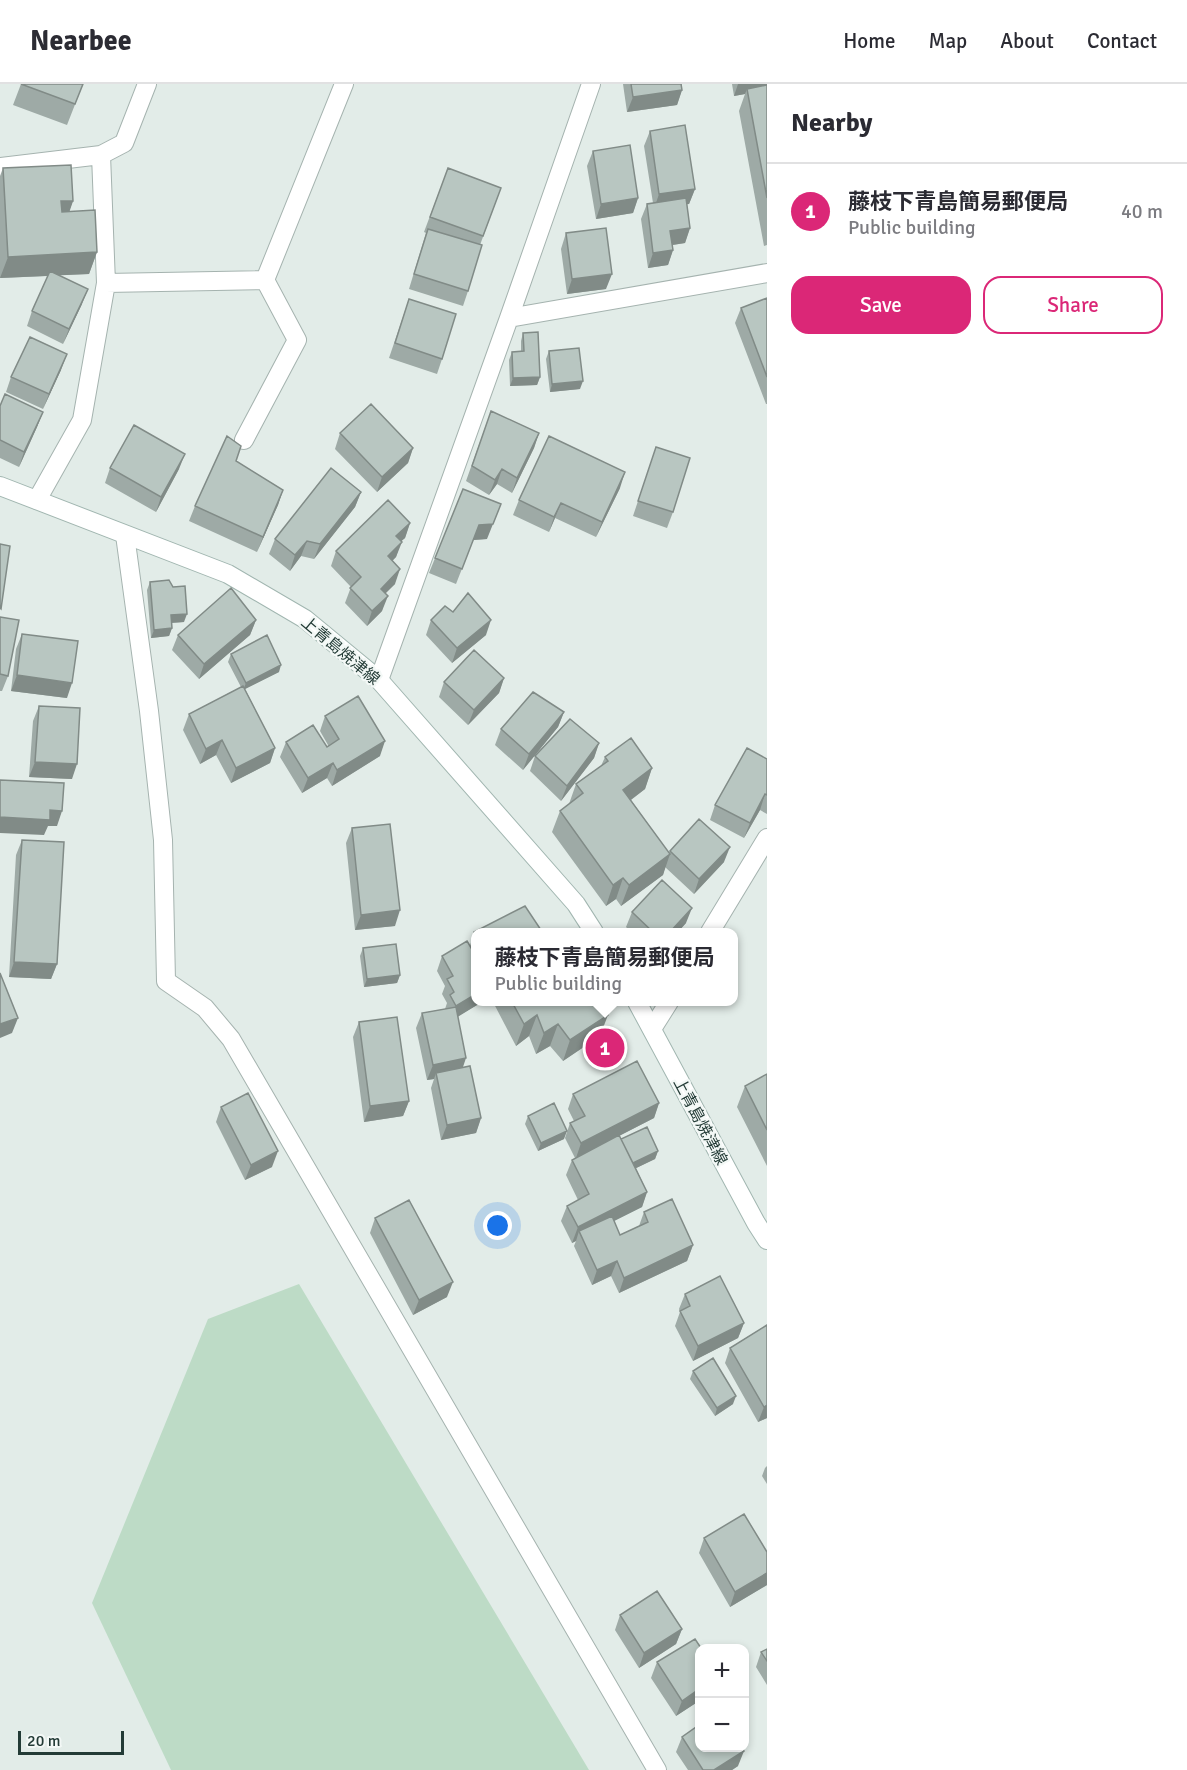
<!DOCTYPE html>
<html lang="en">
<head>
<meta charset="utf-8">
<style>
  body { margin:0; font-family:Signika,"Noto Sans JP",sans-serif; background:#f7f7f7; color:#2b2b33 }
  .controls { position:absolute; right:18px; bottom:18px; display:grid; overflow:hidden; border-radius:12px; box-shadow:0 3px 9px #0003 }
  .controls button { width:54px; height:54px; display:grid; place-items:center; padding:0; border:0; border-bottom:2px solid #e1e1e2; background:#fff; color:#2b2b33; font:30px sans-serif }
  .scale { position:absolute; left:18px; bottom:15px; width:106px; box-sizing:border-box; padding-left:6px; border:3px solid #233b36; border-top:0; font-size:16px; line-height:21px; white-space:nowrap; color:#233b36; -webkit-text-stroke:4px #f3f8f6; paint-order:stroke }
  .you { position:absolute; left:498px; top:1142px; width:21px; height:21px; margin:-15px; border:4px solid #fff; border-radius:50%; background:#1a73e8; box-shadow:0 0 0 9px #1a73e833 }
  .badge { display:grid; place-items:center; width:39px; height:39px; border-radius:50%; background:#db2777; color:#fff; font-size:20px; font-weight:700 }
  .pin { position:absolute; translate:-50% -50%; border:3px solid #fff; box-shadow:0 2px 6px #0006 }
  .popup { position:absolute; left:471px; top:844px; width:267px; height:78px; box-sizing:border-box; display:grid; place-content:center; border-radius:12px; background:#fff; filter:drop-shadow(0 2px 4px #0005); font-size:20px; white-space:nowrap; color:#7c7c81 }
  .popup b { font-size:22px; color:#2b2b33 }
  .popup::after { content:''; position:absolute; left:50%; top:100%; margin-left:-12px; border:12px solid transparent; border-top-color:#fff }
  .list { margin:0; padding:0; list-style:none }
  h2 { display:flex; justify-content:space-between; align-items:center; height:78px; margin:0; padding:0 24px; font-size:26px }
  h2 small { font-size:20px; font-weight:400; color:#7c7c81 }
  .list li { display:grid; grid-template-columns:39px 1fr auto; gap:18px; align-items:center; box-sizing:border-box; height:96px; padding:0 24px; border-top:2px solid #e1e1e2 }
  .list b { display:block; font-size:22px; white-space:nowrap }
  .list p { margin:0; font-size:20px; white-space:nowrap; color:#7c7c81 }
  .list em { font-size:20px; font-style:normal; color:#7c7c81 }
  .actions { display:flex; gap:12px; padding:18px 24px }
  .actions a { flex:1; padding:14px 0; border:2px solid #db2777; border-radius:18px; text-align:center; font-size:21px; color:#db2777 }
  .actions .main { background:#db2777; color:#fff }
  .map { position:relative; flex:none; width:767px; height:1686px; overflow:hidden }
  header { display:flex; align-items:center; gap:36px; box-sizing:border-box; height:84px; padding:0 30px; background:#fff; border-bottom:2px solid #e1e1e2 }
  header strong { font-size:28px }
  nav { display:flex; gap:33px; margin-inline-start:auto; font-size:21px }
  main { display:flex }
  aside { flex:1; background:#fff }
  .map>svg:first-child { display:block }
  .green { fill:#bddbc6 }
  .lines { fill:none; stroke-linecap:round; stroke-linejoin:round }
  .street-casing { stroke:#a5b3af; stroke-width:20 }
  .secondary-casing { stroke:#a1b6b0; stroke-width:20 }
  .street { stroke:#fff; stroke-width:18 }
  .secondary { stroke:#fff; stroke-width:18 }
  .wall { fill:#9eaaa6 }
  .shaded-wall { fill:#818b87 }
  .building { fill:#b8c6c1; stroke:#818b87; stroke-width:1.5 }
  .labels { text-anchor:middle; stroke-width:4.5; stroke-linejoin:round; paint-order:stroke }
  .street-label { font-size:16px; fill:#233b36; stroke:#f3f8f6 }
</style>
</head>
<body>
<header>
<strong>Nearbee</strong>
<nav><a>Home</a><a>Map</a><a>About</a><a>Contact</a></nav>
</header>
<main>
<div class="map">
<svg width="767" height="1686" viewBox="0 0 767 1686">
  <rect width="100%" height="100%" fill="#e2ece8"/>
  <path class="green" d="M299 1200 589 1686H171L92 1519 208 1235Z"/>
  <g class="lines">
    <defs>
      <path id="street" d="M0 83 101 71 124 59 147 0
        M106 199 265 196 344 0
        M509 234 767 189
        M244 356 297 256 265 196
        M37 416 82 336 106 199 101 71
        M125 451 149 627 163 756 166 897 205 924 231 955 657 1686
        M379 596 509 234 591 0
        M710 848 767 754
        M652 945 669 918"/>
      <path id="secondary" d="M0 402 228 490 305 535 379 596 576 820 594 848
        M637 918 756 1139 767 1156"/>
    </defs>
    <use href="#street" class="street-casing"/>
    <use href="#secondary" class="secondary-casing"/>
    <use href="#street" class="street"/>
    <use href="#secondary" class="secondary"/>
  </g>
  <path class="wall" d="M21 0H83L67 41 13 21Z
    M623 0H682V6L677 21 627 28Z
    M732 0H767V161L764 162 739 27 745 10 734 12Z
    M650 47 695 105 689 120H687L690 144 685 159 673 161V166L668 181 648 184 641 135 647 120 653 119 644 62Z
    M593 67 638 114 633 129 596 135 587 82Z
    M3 84 73 117 69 127 97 168 89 190 59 191 82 220 63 260 27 242 32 227 48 192 0 194V92Z
    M448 84 501 104 480 161 468 207 463 222 409 205 426 149 424 148Z
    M566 149 606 205 567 210 561 165Z
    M767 214V320H766L735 239 741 224Z
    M409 215 442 275 437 290 389 274Z
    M523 249 540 293 537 301 510 302 509 276 512 268H521V257Z
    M549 267 580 305 550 308 546 275Z
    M61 286 43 325 6 308 11 293Z
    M0 322 43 328 37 343 19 383 0 374Z
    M491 327 539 349 534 364 512 409 497 400 489 411 466 397Z
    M340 349 413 364 408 379 377 408 335 365Z
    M656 363 673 428 667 444 633 432Z
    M110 384 179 385 156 428 105 399Z
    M620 404 596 453 555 434 549 448 513 431 519 416Z
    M463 405 487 455 473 456 456 500 429 489Z
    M283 406 278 421 257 468 189 437 195 422Z
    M361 408 355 423 314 475 301 472 290 487 269 470 275 455Z
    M410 439 405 454 401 457 396 473 392 477 395 500 385 509 382 527 367 542 345 519 351 503 331 482 336 467Z
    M150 498 184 538 172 539V544L169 552 151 554 147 506Z
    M453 528 486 551 452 579 426 551 431 536Z
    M0 533 8 592 2 607H0Z
    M256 536 250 551 199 595 172 566 178 551Z
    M22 550 67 614 11 607 16 565Z
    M231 570 279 588 245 605 275 664 270 679 231 699 216 671 200 680 183 646 189 630 241 603 228 578Z
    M504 594 499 609 468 641 439 613 444 598Z
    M39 622 72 695 29 693 33 637Z
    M564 628 558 643 523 686 495 661 501 645Z
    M325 632 380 672 332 702 327 694 302 709 280 673 286 658 327 663 328 661 320 647Z
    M599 659 594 674 561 717 530 687 535 672Z
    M605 673 652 684 645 705 631 716 669 769 670 767 724 778 694 810 665 783 663 791 621 822 616 815 606 822 552 748 560 727 569 720 576 700 601 682Z
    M767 675V730L760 726 744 754 710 736 715 721Z
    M352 744 395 842 355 846 346 759Z
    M22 756 57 880 51 895 9 893 16 771Z
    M632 828 686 839 677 849H632L626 843Z
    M474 848 476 849V918H482L458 932 463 984 481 1034 476 1049 441 1056 431 1004 434 995 427 996 416 944 422 929 445 925 447 919 442 910 445 902 437 887 442 872 470 862Z
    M363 864 400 891 397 899 364 903 360 872Z
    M493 918H601L600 952 563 977 550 962 536 970 529 952 516 962Z
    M359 938 409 1017 403 1032 364 1038 353 953Z
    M767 990V1082L737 1023 745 1002Z
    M573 1010 659 1019 654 1034 619 1052 621 1055 658 1067 655 1075 636 1084 647 1108 642 1123 614 1137 620 1151 639 1142 644 1128 693 1161 687 1177 619 1209 611 1192 592 1201 574 1162 576 1157 572 1159 561 1137 567 1122 578 1116 566 1091 572 1076 575 1074 565 1054 570 1039 574 1037 568 1025Z
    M221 1023 272 1083 245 1096 216 1038Z
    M528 1032 564 1055 538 1067 525 1040Z
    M375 1134 447 1213 413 1231 370 1149Z
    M685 1210 744 1239 738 1254 693 1277 675 1242 680 1228 679 1225Z
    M767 1241V1334L758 1338 725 1279 730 1264Z
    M693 1287 733 1320 715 1332 690 1295Z
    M767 1382V1400L762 1392 765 1384Z
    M704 1454 767 1468V1501L730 1523 699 1469Z
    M620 1531 682 1545 676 1560 639 1584 615 1546Z
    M767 1565V1601L756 1583 761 1568Z
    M657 1578 699 1617 676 1632 651 1594Z
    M682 1653 738 1682 732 1686H688L676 1668Z"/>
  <path class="shaded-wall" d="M738 0H767V6L747 5 745 10 734 12Z
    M682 6 677 21 627 28 633 13Z
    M695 105 689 120 654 125 659 110Z
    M638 114 633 129 596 135 601 120Z
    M61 117H73L66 138H54Z
    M690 144 685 159 665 162 670 147Z
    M673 166 668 181 648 184 653 169Z
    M97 168 89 190 0 194 8 173Z
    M612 190 606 205 567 210 572 195Z
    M88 205 82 220 63 260 69 245Z
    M67 270 61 286 43 325 49 310Z
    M540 293 537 301 510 302 513 294Z
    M583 297 580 305 550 308 552 300Z
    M43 328 37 343 19 383 24 368Z
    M539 349 534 364 512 409 517 394Z
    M413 364 408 379 377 408 382 393Z
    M185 370 179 385 156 428 161 413Z
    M502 385 497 400 489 411 495 396Z
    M625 388 620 404 596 453 602 438Z
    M283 406 278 421 257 468 263 453Z
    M361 408 355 423 314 475 320 460Z
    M561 419 555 434 549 448 554 433Z
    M501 420 487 455 473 456 456 500 479 441Z
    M410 439 405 454 390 467 396 452Z
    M307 457 301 472 290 487 295 471Z
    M402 458 396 473 382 487 388 472Z
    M400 485 395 500 375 520 381 505Z
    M388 512 382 527 367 542 372 527Z
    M187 530 184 538 168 539 171 531Z
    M256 536 250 551 199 595 204 580Z
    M491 536 486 551 452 579 457 564Z
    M172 544 169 552 151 554 154 546Z
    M281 581 279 588 243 606 246 599Z
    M17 591 72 599 67 614 11 607Z
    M504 594 499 609 468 641 474 626Z
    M564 628 558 643 523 686 529 670Z
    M222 656 216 671 200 680 206 665Z
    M385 657 380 672 332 702 337 686Z
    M599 659 594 674 561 717 567 702Z
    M275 664 270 679 231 699 236 684Z
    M35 678 77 680 72 695 29 693Z
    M333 679 327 694 302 709 308 694Z
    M652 684 645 705 616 727 623 706Z
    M765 710 760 726 744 754 750 739Z
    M50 726 62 727 57 742H48L44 751 0 749V733Z
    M730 763 724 778 694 810 699 795Z
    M670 770 663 791 621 822 629 801Z
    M623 794 616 815 606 822 613 801Z
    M692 824 686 839 677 849H669Z
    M400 826 395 842 355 846 361 831Z
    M14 878 57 880 51 895 9 893Z
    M400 891 397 899 364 903 367 895Z
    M476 910V918H482L451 937 456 922Z
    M537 931 529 952 516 962 524 940Z
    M608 931 600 952 563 977 570 956Z
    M18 934 12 949 0 954V940Z
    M558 940 550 962 536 970 544 949Z
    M466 974 461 989H436L434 995 427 996 433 981Z
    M409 1017 403 1032 364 1038 370 1022Z
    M659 1019 654 1034 576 1074 581 1059Z
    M481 1034 476 1049 441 1056 447 1041Z
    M567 1047 564 1055 538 1067 541 1059Z
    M278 1067 272 1083 245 1096 251 1081Z
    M658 1067 655 1075 628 1088 631 1080Z
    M647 1108 642 1123 582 1153 579 1147 576 1157 572 1159 578 1143Z
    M693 1161 687 1177 619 1209 624 1194Z
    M617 1177 611 1192 592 1201 597 1186Z
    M453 1198 447 1213 413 1231 419 1216Z
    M744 1239 738 1254 693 1277 698 1262Z
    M736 1312 733 1320 715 1332 717 1324Z
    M767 1321V1334L758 1338 764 1323Z
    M767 1489V1501L730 1523 735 1508Z
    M682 1545 676 1560 639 1584 644 1569Z
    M699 1605V1617L676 1632 682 1617Z
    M744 1667 738 1682 732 1686H714Z"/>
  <path class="building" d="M21 0H83L75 20Z
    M631 0H681L682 6 633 13Z
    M767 1V114L747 5Z
    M685 41 695 105 659 110 650 47Z
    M630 61 638 114 601 120 593 67Z
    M71 81 73 117H61L62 128 95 126 97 168 8 173 3 84Z
    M448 84 501 104 483 152 430 133Z
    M686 114 690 144 670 147 673 166 653 169 647 120Z
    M606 144 612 190 572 195 566 149Z
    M428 145 482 161 468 207 414 190Z
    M50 187 88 205 69 245 32 227Z
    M767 214V293L741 224Z
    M409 215 456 230 442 275 395 259Z
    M538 248 540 293 513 294 512 268 524 267 523 249Z
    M30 253 67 270 49 310 11 293Z
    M579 264 583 297 552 300 549 267Z
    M5 310 43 328 24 368 0 356V322Z
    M371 320 413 364 382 393 340 349Z
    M491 327 539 349 517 394 502 385 495 396 472 382Z
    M134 341 185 370 161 413 110 384Z
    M227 352 241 362 236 377 283 406 263 453 195 422Z
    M549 352 625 388 602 438 561 419 554 433 519 416Z
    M656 363 690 374 673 428 638 417Z
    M331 384 361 408 320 460 307 457 295 471 275 455Z
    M463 405 501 420 493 440 479 441 462 485 435 474Z
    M388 416 410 439 396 452 402 458 388 472 400 485 381 505 388 512 372 527 350 504 361 493 336 467Z
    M0 460 10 462 1 525 0 524Z
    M169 496 173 503 185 502 187 530 171 531 172 544 154 546 150 498Z
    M231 504 256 536 204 580 178 551Z
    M468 509 491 536 457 564 431 536 445 522 453 528Z
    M0 533 19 536 8 592 0 590Z
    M22 550 78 557 72 599 17 591Z
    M267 551 281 581 246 599 231 570Z
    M474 566 504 594 474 626 444 598Z
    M243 602 275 664 236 684 222 656 206 665 189 630Z
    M533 608 564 628 529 670 501 645Z
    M358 612 385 657 337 686 333 679 308 694 286 658 313 641 327 663 339 655 325 632Z
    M39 622 80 624 77 680 35 678Z
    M570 635 599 659 567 702 535 672Z
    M631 654 652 684 623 706 670 770 629 801 623 794 613 801 560 727 583 709 576 700 608 677 605 673Z
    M747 664 767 675V711L765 710 750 739 715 721Z
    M0 696 64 699 62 727 50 726V736L0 733Z
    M699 735 730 763 699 795 670 767Z
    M390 740 400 826 361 831 352 744Z
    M22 756 64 758 57 880 14 878Z
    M662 796 692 824 669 849H654L632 828Z
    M525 822 543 849H476V851L474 848Z
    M467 857 476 872V910L456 922 450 911 454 908 447 895 453 892 442 872Z
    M396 860 400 891 367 895 363 864Z
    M0 889 18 934 0 940Z
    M512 918H601L608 931 570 956 558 940 544 949 537 931 524 940Z
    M456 923 466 974 433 981 422 929Z
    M397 933 409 1017 370 1022 359 938Z
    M637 977 659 1019 581 1059 570 1039 585 1032 573 1010Z
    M470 982 481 1034 447 1041 436 989Z
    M767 990V1046L745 1002Z
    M248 1009 278 1067 251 1081 221 1023Z
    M554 1019 567 1047 541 1059 528 1032Z
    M647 1043 658 1067 633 1079 621 1055Z
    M619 1051 647 1108 578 1143 567 1122 589 1110 572 1076Z
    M672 1115 693 1161 624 1194 617 1177 597 1186 579 1147 612 1132 620 1151 648 1138 644 1128Z
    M409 1116 453 1198 419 1216 375 1134Z
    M720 1192 744 1239 698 1262 680 1227 690 1222 685 1210Z
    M767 1241V1321L764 1323 730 1264Z
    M713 1274 736 1312 717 1324 693 1287Z
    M744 1430 767 1468V1489L735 1508 704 1454Z
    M657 1507 682 1545 644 1569 620 1531Z
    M695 1555 701 1564H699V1605L682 1617 657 1578Z
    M767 1565V1577L761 1568Z
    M699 1641V1664H742L744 1667 714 1686H703L682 1653Z"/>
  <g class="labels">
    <g class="street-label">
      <text transform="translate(341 566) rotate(40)" y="6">上青島焼津線</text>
      <text transform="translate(701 1037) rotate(62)" y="6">上青島焼津線</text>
    </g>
  </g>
</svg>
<div class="controls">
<button>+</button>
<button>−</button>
</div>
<div class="scale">20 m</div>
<div class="you"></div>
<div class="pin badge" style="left:605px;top:964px">1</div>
<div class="popup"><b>藤枝下青島簡易郵便局</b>Public building</div>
</div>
<aside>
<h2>Nearby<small></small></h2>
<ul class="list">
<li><span class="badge">1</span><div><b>藤枝下青島簡易郵便局</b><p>Public building</p></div><em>40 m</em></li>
</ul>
<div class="actions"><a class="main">Save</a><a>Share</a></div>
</aside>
</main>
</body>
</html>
